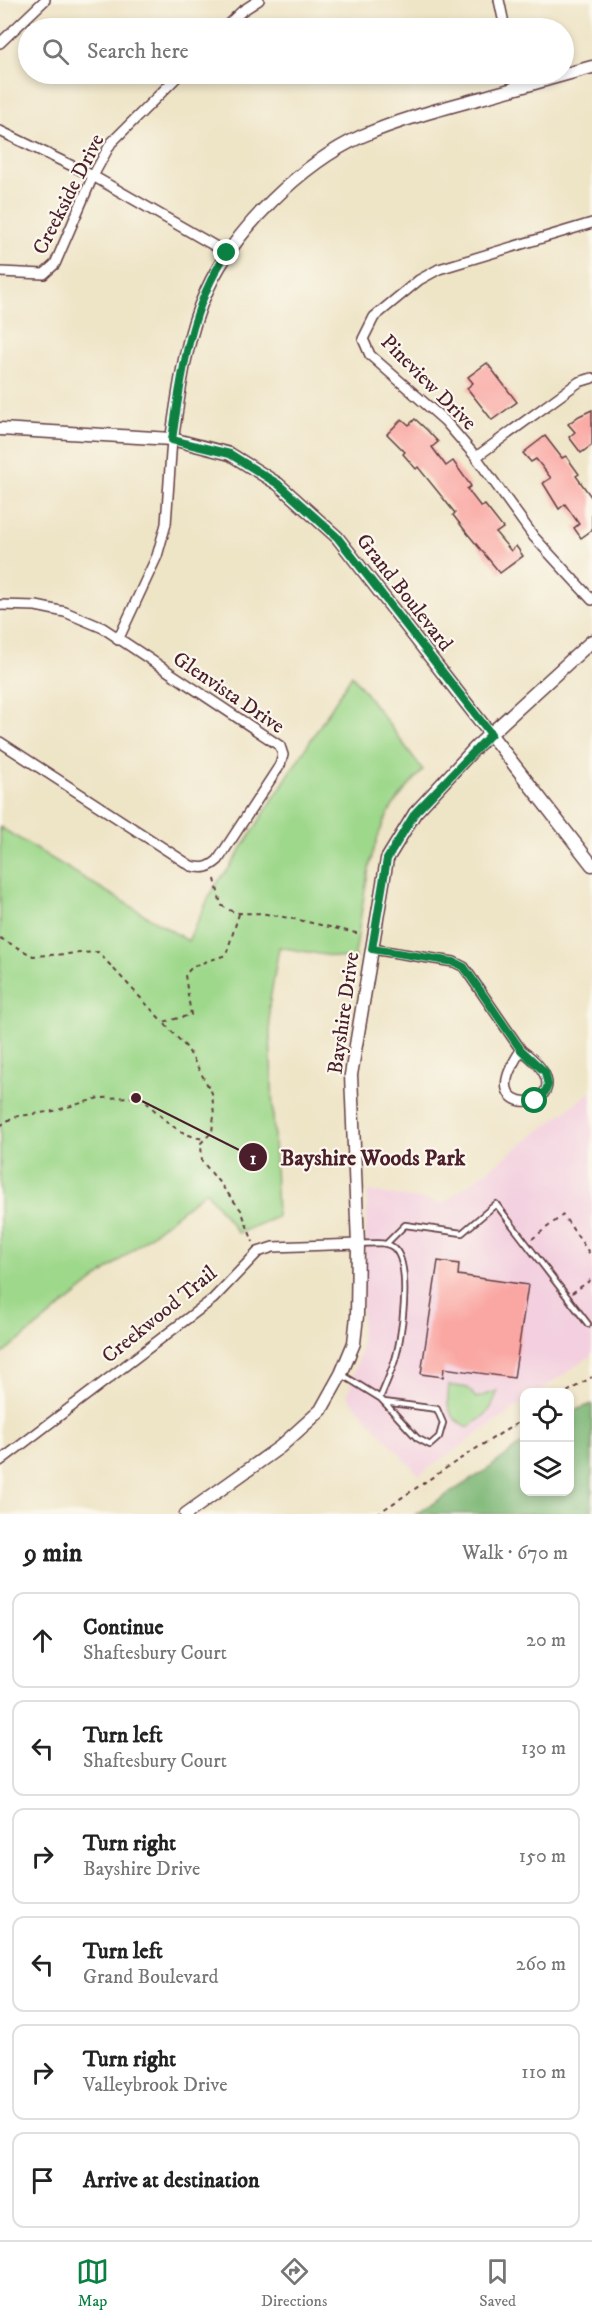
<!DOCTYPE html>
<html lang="en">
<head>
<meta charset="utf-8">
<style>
  body { margin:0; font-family:"IM FELL DW Pica",serif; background:#f6f6f6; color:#222 }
  .controls { position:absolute; right:18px; bottom:18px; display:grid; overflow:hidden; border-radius:12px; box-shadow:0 3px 9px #0003 }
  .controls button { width:54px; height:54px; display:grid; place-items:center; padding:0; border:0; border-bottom:2px solid #e0e0e0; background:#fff; color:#222; font:30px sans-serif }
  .stop { position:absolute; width:18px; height:18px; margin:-14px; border:4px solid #0b8043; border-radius:50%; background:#fff }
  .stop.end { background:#0b8043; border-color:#fff; box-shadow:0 2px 6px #0008 }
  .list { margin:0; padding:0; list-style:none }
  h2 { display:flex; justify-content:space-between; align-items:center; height:78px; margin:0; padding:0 24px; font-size:26px }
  h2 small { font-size:20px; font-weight:400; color:#767676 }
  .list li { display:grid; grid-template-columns:39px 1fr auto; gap:18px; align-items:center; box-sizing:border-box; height:96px; margin:0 12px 12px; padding:0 12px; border:2px solid #e0e0e0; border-radius:12px }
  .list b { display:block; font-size:22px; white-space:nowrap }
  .list p { margin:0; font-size:20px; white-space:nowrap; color:#767676 }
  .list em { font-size:20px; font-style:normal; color:#767676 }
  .icon { flex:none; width:33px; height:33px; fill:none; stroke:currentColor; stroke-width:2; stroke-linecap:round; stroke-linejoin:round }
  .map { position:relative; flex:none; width:592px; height:1514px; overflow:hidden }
  .search { position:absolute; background:#fff; box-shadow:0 3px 9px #0003; left:18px; right:18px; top:18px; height:66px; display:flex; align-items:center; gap:15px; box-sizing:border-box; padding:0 21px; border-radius:33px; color:#767676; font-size:22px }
  .sheet { height:726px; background:#fff }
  nav { display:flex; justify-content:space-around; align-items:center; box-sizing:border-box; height:84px; border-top:2px solid #e0e0e0; background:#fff; font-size:16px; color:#767676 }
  nav a { display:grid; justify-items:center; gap:3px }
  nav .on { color:#0b8043 }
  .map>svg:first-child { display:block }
  .built { fill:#f3cfdf }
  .green { fill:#9ed88b; stroke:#747c5b; stroke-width:1.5 }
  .forest { fill:#7eb877; stroke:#646c51; stroke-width:1.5 }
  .building { fill:#faa6a2 }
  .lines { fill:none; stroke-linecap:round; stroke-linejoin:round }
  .service-casing { stroke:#633d42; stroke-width:8 }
  .minor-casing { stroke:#633d42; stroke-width:12 }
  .tertiary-casing { stroke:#633d42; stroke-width:15 }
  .path { stroke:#633d42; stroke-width:2; stroke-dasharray:4.5 4.5; stroke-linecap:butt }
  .service { stroke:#fff; stroke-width:4.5 }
  .minor { stroke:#fff; stroke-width:9 }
  .tertiary { stroke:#fff; stroke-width:12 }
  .route { stroke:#0b8043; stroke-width:8 }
  .labels { text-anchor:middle; stroke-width:4.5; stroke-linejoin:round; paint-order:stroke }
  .street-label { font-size:21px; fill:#4a1f2b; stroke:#fbf7ec }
  .leader { fill:none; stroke:#4a1f2b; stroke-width:2 }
  .callout-dot { fill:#4a1f2b; stroke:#fbf7ec; stroke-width:2 }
  .mark-label { font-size:18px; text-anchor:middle; font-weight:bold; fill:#fff }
  .callout-label { font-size:22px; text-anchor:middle; font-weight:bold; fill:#4a1f2b; stroke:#fbf7ec; stroke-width:4.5; stroke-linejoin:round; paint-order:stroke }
</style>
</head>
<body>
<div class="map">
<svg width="592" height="1514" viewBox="0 0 592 1514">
  <rect width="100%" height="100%" fill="#fbf7ec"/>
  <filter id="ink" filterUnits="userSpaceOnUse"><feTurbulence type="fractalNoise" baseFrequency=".0167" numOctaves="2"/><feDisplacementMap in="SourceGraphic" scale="12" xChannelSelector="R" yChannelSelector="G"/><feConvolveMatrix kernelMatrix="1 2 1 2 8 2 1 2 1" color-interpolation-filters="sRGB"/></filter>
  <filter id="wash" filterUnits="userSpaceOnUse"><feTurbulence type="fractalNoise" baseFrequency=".008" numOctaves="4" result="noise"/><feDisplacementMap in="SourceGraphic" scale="24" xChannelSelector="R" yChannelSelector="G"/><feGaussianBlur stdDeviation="1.35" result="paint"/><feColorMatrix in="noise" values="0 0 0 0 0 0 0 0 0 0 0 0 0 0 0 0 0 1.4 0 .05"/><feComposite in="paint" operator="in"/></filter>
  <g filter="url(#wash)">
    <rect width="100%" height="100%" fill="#eee4c6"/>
    <path class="built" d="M592 1091V1355L538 1392H524V1402L419 1475 347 1396 360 1353 368 1191 444 1203Z"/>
    <path class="green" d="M352 675 423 770C411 784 397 797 388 814 366 853 362 916 354 960L279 947 269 1006 277 1217 238 1233 206 1191 0 1356V827L188 941 214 887 230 867Z
      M449 1385 468 1388 476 1398 497 1391C494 1409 484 1418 468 1427 447 1417 446 1407 449 1385Z"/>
    <path class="forest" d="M592 1404V1514H416L485 1471 524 1442V1492H570V1412Z"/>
    <g id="blocks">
      <path class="building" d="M487 363 517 402 492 420 467 388 473 383 468 377Z
        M592 410V445L581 453 569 437 575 432 568 424 579 416Z
        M402 419 409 425 415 419 427 430 438 442 432 447 446 466 453 461 471 486 467 489 481 507 485 505 503 528 496 533 511 551 516 546 523 556 500 573 467 533 453 515 455 513 418 467 416 469 403 454 405 452 387 434Z
        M545 436 562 458 566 456 579 474 576 476 592 498V530L581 538 574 528 579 524 565 504 559 509 543 483 551 478 536 459 531 462 523 453Z
        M438 1261 459 1264 458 1275 528 1285 514 1378 444 1368 443 1377 421 1374Z"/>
    </g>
  </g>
  <g filter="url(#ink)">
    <use href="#blocks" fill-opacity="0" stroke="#633d42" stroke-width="1.5"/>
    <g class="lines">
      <defs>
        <path id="service" d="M359 1244C369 1244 387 1240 395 1249 412 1267 402 1340 394 1363 390 1375 385 1386 380 1398
          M386 1244 405 1225 462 1233 496 1204 588 1324
          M341 1374 380 1398 384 1402 417 1438 430 1445 439 1437 443 1423 437 1409 384 1402"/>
        <path id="minor" d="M499 0 505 28
          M224 28 242 11 259 0
          M0 43 45 0
          M514 74 517 88
          M0 131 93 176 227 253
          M592 223 439 269 419 280 374 317 363 339 370 355 445 421 476 457 534 537 592 600
          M0 272 44 274 55 264 93 176 111 143 180 74
          M476 457 579 382 592 378
          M0 605 36 606 65 612 103 628 280 746 283 755 280 765 218 860C209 868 203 869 191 866L0 742
          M118 640 157 556 166 524 172 439
          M372 949 454 962 464 967 521 1050
          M521 1050C592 1101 493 1122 508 1075 511 1066 516 1058 521 1050Z
          M0 1461 213 1299 258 1252 273 1247 358 1244"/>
        <path id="tertiary" d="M0 429 172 439 230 454 278 484 337 537 592 865
          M172 439C179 390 186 335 207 290 234 230 302 163 362 136 397 121 433 111 470 101 511 90 551 78 592 67
          M186 1514 280 1447 321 1410 341 1374 354 1343 357 1316 358 1244 351 1075 387 859 415 813 476 747 592 641"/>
      </defs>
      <use href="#service" class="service-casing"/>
      <use href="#minor" class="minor-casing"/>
      <use href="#tertiary" class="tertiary-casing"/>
      <path class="path" d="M215 879 221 905C239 918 247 911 266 914 298 919 329 927 360 934
        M239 914 226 955 193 966 185 975 191 1015 163 1022 187 1048 212 1093 214 1115 212 1132 201 1143 202 1161 241 1210 253 1242
        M0 938 33 956 98 952 163 1022
        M0 1126 13 1117 54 1111 99 1098 141 1097C160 1115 177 1136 205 1139
        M532 1239 563 1215 592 1257
        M572 1293 592 1279
        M567 1392 592 1377
        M377 1514 469 1453 524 1419"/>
      <use href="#service" class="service"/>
      <use href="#minor" class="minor"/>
      <use href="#tertiary" class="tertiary"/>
    </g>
  </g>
  <g class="lines" filter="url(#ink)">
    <path class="route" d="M227 253C190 306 181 377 172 440L230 454 278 484 337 537 491 734 415 813 387 859 372 949 454 962 464 967 521 1050 545 1072 548 1085 545 1092 535 1101"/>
  </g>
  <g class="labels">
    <g class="street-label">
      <text transform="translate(68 194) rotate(-63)" y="7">Creekside Drive</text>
      <text transform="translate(429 382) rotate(45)" y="7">Pineview Drive</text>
      <text transform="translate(405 592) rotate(52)" y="7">Grand Boulevard</text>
      <text transform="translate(229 692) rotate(34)" y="7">Glenvista Drive</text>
      <text transform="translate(343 1013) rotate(-82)" y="7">Bayshire Drive</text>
      <text transform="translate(159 1314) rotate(-39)" y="7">Creekwood Trail</text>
    </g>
  </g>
  <path class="leader" d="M136 1098L253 1157"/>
  <g class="callout-dot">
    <circle cx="136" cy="1098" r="6"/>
    <circle cx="253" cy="1157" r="15"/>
  </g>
  <g class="mark-label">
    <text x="253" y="1164">1</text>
  </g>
  <g class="callout-label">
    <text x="373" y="1165">Bayshire Woods Park</text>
  </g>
</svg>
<div class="controls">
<button><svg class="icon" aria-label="locate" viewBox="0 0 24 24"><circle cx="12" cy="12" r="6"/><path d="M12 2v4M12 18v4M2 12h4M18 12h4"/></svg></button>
<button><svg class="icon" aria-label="layers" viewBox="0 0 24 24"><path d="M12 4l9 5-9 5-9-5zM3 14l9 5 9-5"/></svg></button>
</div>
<div class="stop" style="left:535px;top:1101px"></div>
<div class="stop end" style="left:227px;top:253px"></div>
<div class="search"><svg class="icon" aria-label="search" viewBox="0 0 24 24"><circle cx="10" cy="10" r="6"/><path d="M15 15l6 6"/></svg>Search here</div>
</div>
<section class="sheet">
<h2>9 min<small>Walk · 670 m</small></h2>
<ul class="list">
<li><svg class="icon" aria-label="ahead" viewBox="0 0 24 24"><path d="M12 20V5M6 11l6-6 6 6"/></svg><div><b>Continue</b><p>Shaftesbury Court</p></div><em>20 m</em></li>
<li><svg class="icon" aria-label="left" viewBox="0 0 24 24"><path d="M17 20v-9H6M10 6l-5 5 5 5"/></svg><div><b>Turn left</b><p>Shaftesbury Court</p></div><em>130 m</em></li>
<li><svg class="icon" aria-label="right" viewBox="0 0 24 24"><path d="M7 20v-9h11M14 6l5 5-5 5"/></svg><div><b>Turn right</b><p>Bayshire Drive</p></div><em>150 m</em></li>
<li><svg class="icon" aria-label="left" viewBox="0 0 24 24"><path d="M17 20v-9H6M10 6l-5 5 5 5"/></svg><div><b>Turn left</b><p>Grand Boulevard</p></div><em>260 m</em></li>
<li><svg class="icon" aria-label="right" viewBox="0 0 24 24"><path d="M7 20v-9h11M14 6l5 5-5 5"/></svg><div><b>Turn right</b><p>Valleybrook Drive</p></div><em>110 m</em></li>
<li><svg class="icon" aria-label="arrive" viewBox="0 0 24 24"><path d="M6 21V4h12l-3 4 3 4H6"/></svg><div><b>Arrive at destination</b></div></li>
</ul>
</section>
<nav>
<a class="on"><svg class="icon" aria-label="map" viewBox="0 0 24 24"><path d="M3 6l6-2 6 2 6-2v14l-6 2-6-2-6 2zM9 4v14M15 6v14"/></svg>Map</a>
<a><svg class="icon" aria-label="directions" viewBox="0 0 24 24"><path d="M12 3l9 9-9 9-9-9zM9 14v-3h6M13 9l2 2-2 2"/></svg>Directions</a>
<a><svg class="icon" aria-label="saved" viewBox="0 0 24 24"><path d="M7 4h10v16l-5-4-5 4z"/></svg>Saved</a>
</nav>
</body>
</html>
